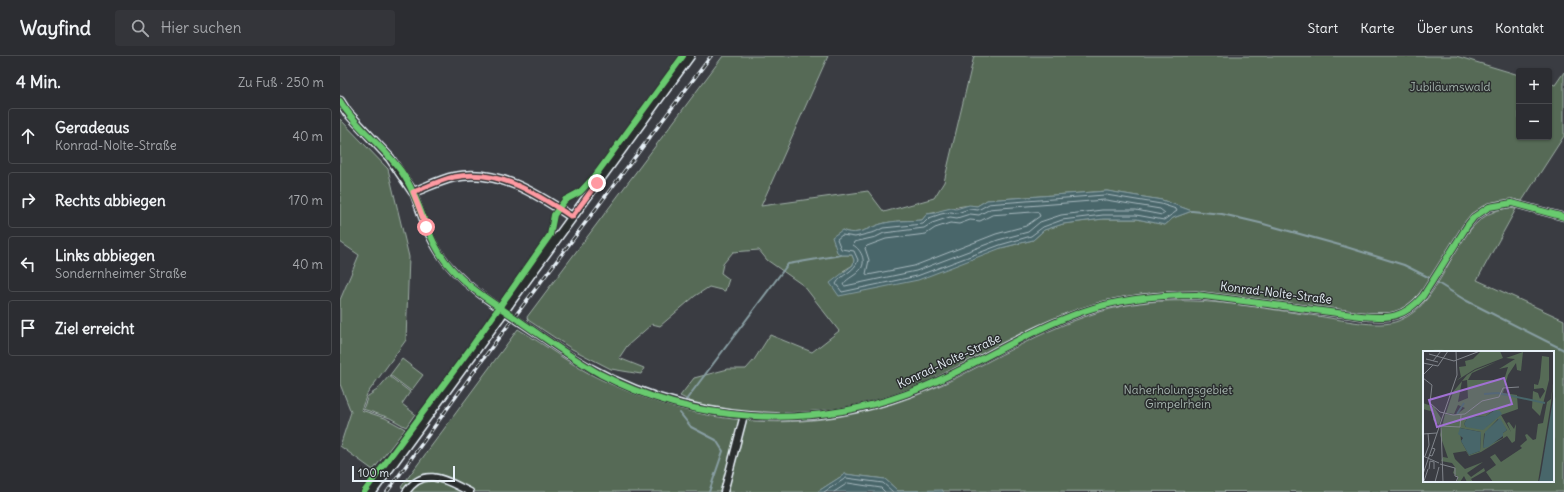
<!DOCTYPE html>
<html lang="de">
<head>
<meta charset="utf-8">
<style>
  body { margin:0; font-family:Delius,sans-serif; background:#34353a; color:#f1f3f6 }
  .controls { position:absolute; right:12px; top:12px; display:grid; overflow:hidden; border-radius:4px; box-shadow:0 1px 3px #0004 }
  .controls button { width:36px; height:36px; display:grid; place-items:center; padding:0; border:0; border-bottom:1px solid #48494d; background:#2c2d32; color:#f1f3f6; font:20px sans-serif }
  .scale { position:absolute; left:12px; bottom:10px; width:103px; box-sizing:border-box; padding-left:4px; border:2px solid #e8f1f8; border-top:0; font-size:11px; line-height:14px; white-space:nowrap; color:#e8f1f8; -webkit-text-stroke:3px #2a2d2e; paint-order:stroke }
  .stop { position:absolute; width:12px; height:12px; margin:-9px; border:3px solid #ff9aa2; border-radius:50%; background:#fff }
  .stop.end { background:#ff9aa2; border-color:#fff; box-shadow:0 1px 4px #0008 }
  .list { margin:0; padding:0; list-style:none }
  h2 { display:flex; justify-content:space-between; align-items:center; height:52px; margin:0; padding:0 16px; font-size:17px }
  h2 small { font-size:13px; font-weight:400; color:#a6a8ac }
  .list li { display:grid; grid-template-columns:26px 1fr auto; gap:12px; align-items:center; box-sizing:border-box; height:56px; margin:0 8px 8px; padding:0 8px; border:1px solid #48494d; border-radius:4px }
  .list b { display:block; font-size:15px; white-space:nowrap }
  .list p { margin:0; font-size:13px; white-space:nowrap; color:#a6a8ac }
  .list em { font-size:13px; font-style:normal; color:#a6a8ac }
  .icon { flex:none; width:22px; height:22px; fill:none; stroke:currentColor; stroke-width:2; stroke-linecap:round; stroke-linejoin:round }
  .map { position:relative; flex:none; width:1224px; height:436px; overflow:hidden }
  header { display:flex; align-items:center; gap:24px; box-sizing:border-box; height:56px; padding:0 20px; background:#2c2d32; border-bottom:1px solid #48494d }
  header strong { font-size:19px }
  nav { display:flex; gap:22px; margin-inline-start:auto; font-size:14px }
  .search { width:280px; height:36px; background:#34353a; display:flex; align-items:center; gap:10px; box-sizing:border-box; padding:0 14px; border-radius:4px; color:#a6a8ac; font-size:15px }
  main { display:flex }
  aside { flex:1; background:#2c2d32 }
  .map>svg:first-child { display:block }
  .green { fill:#566b56; stroke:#9faea7; fill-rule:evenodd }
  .water { fill:#48666a; stroke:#889ea3 }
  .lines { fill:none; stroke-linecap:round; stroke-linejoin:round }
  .shore { stroke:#a8b9bf; stroke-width:1 }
  .stream { stroke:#889ea3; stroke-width:2 }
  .street-casing { stroke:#e8f1f8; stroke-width:9 }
  .secondary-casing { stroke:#e8f1f8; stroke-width:11 }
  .street { stroke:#2a2d2e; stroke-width:6 }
  .secondary { stroke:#2a2d2e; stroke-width:8 }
  .rail-casing { stroke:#e8f1f8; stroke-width:3.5 }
  .rail { stroke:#2a2d2e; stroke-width:2; stroke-dasharray:6; stroke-linecap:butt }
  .secondary-bridge-casing { stroke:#e8f1f8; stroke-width:11; stroke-linecap:butt }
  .secondary-bridge { stroke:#2a2d2e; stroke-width:8 }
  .cycleway-casing { stroke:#2a2d2e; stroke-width:8 }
  .cycleway { stroke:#67ca6e; stroke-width:6 }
  .route { stroke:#ff9aa2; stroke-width:5 }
  .labels { text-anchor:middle; stroke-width:3; stroke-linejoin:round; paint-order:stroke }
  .park-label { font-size:12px; fill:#a6b5af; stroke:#2a2d2e }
  .street-label { font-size:12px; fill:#e8f1f8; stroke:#2a2d2e }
  .inset-river { fill:none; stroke:#48666a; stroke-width:2 }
  .inset-road { fill:none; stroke:#80848b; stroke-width:1 }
  .view { fill:#a171d3; fill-opacity:0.15; stroke:#a171d3; stroke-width:2 }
  .inset-edge { fill:none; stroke:#e8f1f8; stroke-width:2 }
</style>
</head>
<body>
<header>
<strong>Wayfind</strong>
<div class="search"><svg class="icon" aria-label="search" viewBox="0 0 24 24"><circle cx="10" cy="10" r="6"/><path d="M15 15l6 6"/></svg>Hier suchen</div>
<nav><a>Start</a><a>Karte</a><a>Über uns</a><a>Kontakt</a></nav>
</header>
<main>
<aside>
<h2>4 Min.<small>Zu Fuß · 250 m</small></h2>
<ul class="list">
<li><svg class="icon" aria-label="ahead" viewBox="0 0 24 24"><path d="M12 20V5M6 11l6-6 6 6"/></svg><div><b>Geradeaus</b><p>Konrad-Nolte-Straße</p></div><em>40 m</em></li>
<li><svg class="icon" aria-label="right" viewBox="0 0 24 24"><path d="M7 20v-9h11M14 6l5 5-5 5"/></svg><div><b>Rechts abbiegen</b></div><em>170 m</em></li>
<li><svg class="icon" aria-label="left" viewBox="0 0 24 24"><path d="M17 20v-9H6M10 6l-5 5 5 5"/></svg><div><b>Links abbiegen</b><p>Sondernheimer Straße</p></div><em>40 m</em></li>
<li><svg class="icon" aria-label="arrive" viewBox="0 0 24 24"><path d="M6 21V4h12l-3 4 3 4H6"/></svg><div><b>Ziel erreicht</b></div></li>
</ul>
</aside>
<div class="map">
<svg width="1224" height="436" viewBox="0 0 1224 436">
  <rect width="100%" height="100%" fill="#3a3c42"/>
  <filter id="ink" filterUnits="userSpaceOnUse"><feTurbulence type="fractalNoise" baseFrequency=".025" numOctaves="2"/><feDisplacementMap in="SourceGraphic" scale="8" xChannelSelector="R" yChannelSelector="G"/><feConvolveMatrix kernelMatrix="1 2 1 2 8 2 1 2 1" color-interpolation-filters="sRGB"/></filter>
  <g filter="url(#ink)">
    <path class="green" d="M383 0H488L421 150 528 135 544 156 594 142 604 126 634 0H1116L1179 19V81H1209V27L1215 29 1224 16V80L1182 145C1159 141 1141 147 1125 166 1110 190 1083 245 1058 255 1046 259 1033 257 1021 257L856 236C816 235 778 240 740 253 685 272 636 306 582 329 519 355 429 368 362 350 354 348 347 343 340 340L354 322 388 313H406L414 304 430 279 472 296 499 275 464 230 427 204 419 194 393 196 383 208 381 217 389 223 385 235 369 231 355 240 320 270 312 268 287 290 279 302 304 312 301 318 271 313 232 293 188 264 187 261ZM767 135 822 144 852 155 833 162 825 169 797 163H763L723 168 704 174 693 184 661 192 503 215 513 209 514 204 512 199H502V174C516 181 528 172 541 168 554 164 570 165 582 164L587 158C602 156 623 147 637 150L647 144Z
      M0 63 48 113 69 201 66 284 27 338 21 354 45 362 65 373 33 414 0 390 11 356 0 328V244L19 199 0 186Z
      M1168 152 1176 153 1137 224 1224 264V436L558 435 545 423 505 418 477 436H69L61 431 178 273C207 290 232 310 262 324 380 380 499 380 616 322 676 292 739 253 808 246 865 241 921 252 977 260 999 263 1038 273 1058 265 1110 246 1110 159 1168 152ZM1084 296H1213V425H1084Z
      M62 303 83 319 71 335 50 319Z
      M49 320 70 336 62 348 75 358 66 371 50 362 23 353 28 340 37 334Z"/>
    <path class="water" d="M767 135 822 144 852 155 833 162 825 169 797 163H763L723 168 704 174 693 184 661 192 578 224 499 240 490 227 513 209 514 204 512 199H501L497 196 492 181 502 174C516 181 528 172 541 168 554 164 570 165 582 164L587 158 596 157 599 155 611 152 616 153 629 149 637 150 647 144Z
      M505 418 545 423 558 435 602 434 604 436H477Z"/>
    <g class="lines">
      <path class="shore" d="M766 139 821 148 836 153 837 155 824 164 796 159H763L722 164 703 171 691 180 660 189 577 220 502 236 496 228C501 218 515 216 518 204L514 195 501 193 497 183 502 179 515 181 535 176 543 172 583 168 589 162 601 158 611 156 617 157 629 153 638 154 649 148Z
        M766 144 820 153 825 157 822 159 796 154H762L721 159 700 166 688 176 658 184 576 215 505 230 503 229C506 223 513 221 518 216 528 208 522 194 513 189L514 186 536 181 544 177 584 172 592 167 610 161 617 162 630 158 639 159 650 153Z
        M698 156 700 160 686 170 656 178 574 210 528 219 526 218 529 204 525 192 527 190 546 183 586 178 595 172 610 167 619 168 630 164 640 165 652 159Z
        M484 436 506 422 543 427 553 436
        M494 436 508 427 541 432 545 436"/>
      <path class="stream" d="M852 155 882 158 920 167 1003 190 1064 209 1088 221 1125 244 1224 294
        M346 344 448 208 501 199
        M340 357 351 371 376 384 383 395 369 436"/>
      <defs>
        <path id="street" d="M73 136C81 157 87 179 100 198 123 233 173 260 208 285 316 363 463 385 587 330 642 305 696 269 754 252 787 242 821 239 856 239L1021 260C1049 263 1064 262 1083 240L1127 170 1134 161 1149 151 1172 147 1224 161
          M66 436C85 409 107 425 130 436
          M384 436 404 359"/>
        <path id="secondary" d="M0 45 7 56 50 102 73 136C87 131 100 124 114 121 158 112 197 138 232 161
          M169 248 350 0
          M32 436 160 261"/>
      </defs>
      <use href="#street" class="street-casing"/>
      <use href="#secondary" class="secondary-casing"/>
      <use href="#street" class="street"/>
      <use href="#secondary" class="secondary"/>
      <defs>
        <path id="rail" d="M47 436 154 288 371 0"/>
      </defs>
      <use href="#rail" class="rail-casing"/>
      <use href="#rail" class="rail"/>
      <defs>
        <path id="secondary-bridge" d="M160 261 169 248"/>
      </defs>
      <use href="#secondary-bridge" class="secondary-bridge-casing"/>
      <use href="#secondary-bridge" class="secondary-bridge"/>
      <defs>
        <path id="cycleway" d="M0 45C16 72 45 91 63 118 83 148 86 185 111 212 131 235 159 250 184 268 209 285 233 303 260 318 353 367 467 374 566 338 626 316 680 278 741 256 778 243 816 239 856 239L1021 260C1049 263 1064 262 1083 240L1127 170 1134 161 1149 151 1172 147 1224 161
          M24 436 130 293 210 179 214 159 219 152 225 144 240 136 255 120 343 0"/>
      </defs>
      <use href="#cycleway" class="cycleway-casing"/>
      <use href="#cycleway" class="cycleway"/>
    </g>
  </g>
  <g class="lines" filter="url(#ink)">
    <path class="route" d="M86 171 73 136C87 131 100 124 114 121 158 112 197 138 232 161L257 127"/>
  </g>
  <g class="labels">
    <g class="park-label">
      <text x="1110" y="35">Jubiläumswald</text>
      <text x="838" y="338">Naherholungsgebiet<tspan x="838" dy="14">Gimpelrhein</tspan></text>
    </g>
    <g class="street-label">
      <text transform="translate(936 237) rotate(7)" y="4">Konrad-Nolte-Straße</text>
      <text transform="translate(609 305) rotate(-25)" y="4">Konrad-Nolte-Straße</text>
    </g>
  </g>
  <g transform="translate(1083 295)">
    <rect width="131" height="131" fill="#3a3c42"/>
    <path d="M58 0H77L80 7 52 18 33 30 38 26 36 16 43 15 42 10 50 8ZM100 1 98 20 94 19 93 12 85 24 80 42 94 44 95 58 78 64 88 81 84 72 86 71 91 78 93 73 92 90 89 92 84 85 58 101 46 105 43 100 30 102 32 108 42 118 60 111 44 122 48 126 61 117 62 120 48 128 50 131H44L41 125 37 131H34L35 126 30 122 32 116 29 112 18 110 20 106 25 107 17 84 22 63 33 64 42 57 35 54 31 63 23 62 30 41 44 24 52 19 73 11 49 22 45 29H81L85 16 76 18 92 8 83 7ZM44 29 45 47 35 51 39 30ZM71 59 78 63 63 76H43L41 73 45 66 63 65ZM75 68 84 79 80 82V87L60 97 61 83ZM37 77 58 81 57 100 46 104 38 90ZM119 5 126 6V29L117 65 109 57 110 40 115 42 117 48 122 40 120 37 111 38V33L115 34 117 27ZM131 25 128 52 115 131H70L63 121 73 114 67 106 72 103 78 111 99 97 97 95 104 89 102 84 104 83 110 89 113 88 115 73 120 72 124 51 128 48ZM0 52 11 56 18 67 16 74 10 69 11 61 0 58Z" fill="#566b56" fill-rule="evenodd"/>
    <path d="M131 42V131H116L118 122ZM72 59 77 60 79 63 60 79 43 76 41 73 45 66 63 65ZM77 67 84 79 80 82V85L65 96 60 97 62 81ZM37 77 58 81 57 100 46 104 38 90 40 87 35 83Z" fill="#48666a"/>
    <path class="inset-river" d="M61 43 75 42 122 52M34 63 41 52"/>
    <path class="inset-road" d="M6 3 31 10 57 0M3 8 15 11M10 10 18 0M0 12 15 15 25 0M0 24 10 14M0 27 9 34 7 52 17 61 30 64 42 63 59 50 76 46 80 37 96 36M0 83 14 82M6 104 9 105 12 98 9 97M0 105 16 112M2 105 6 94 5 82M17 113 32 117V125L35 126 33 131M6 118 7 110 11 111V118M0 123 34 24 33 0M1 130 5 118M12 131 16 116M20 131 18 75 37 76 38 64"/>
    <path class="view" d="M81 27 89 53 14 76 6 49Z"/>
    <rect width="131" height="131" class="inset-edge"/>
  </g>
</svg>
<div class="controls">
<button>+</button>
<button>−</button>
</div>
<div class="scale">100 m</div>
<div class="stop" style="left:86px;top:171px"></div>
<div class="stop end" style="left:257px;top:127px"></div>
</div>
</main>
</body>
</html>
